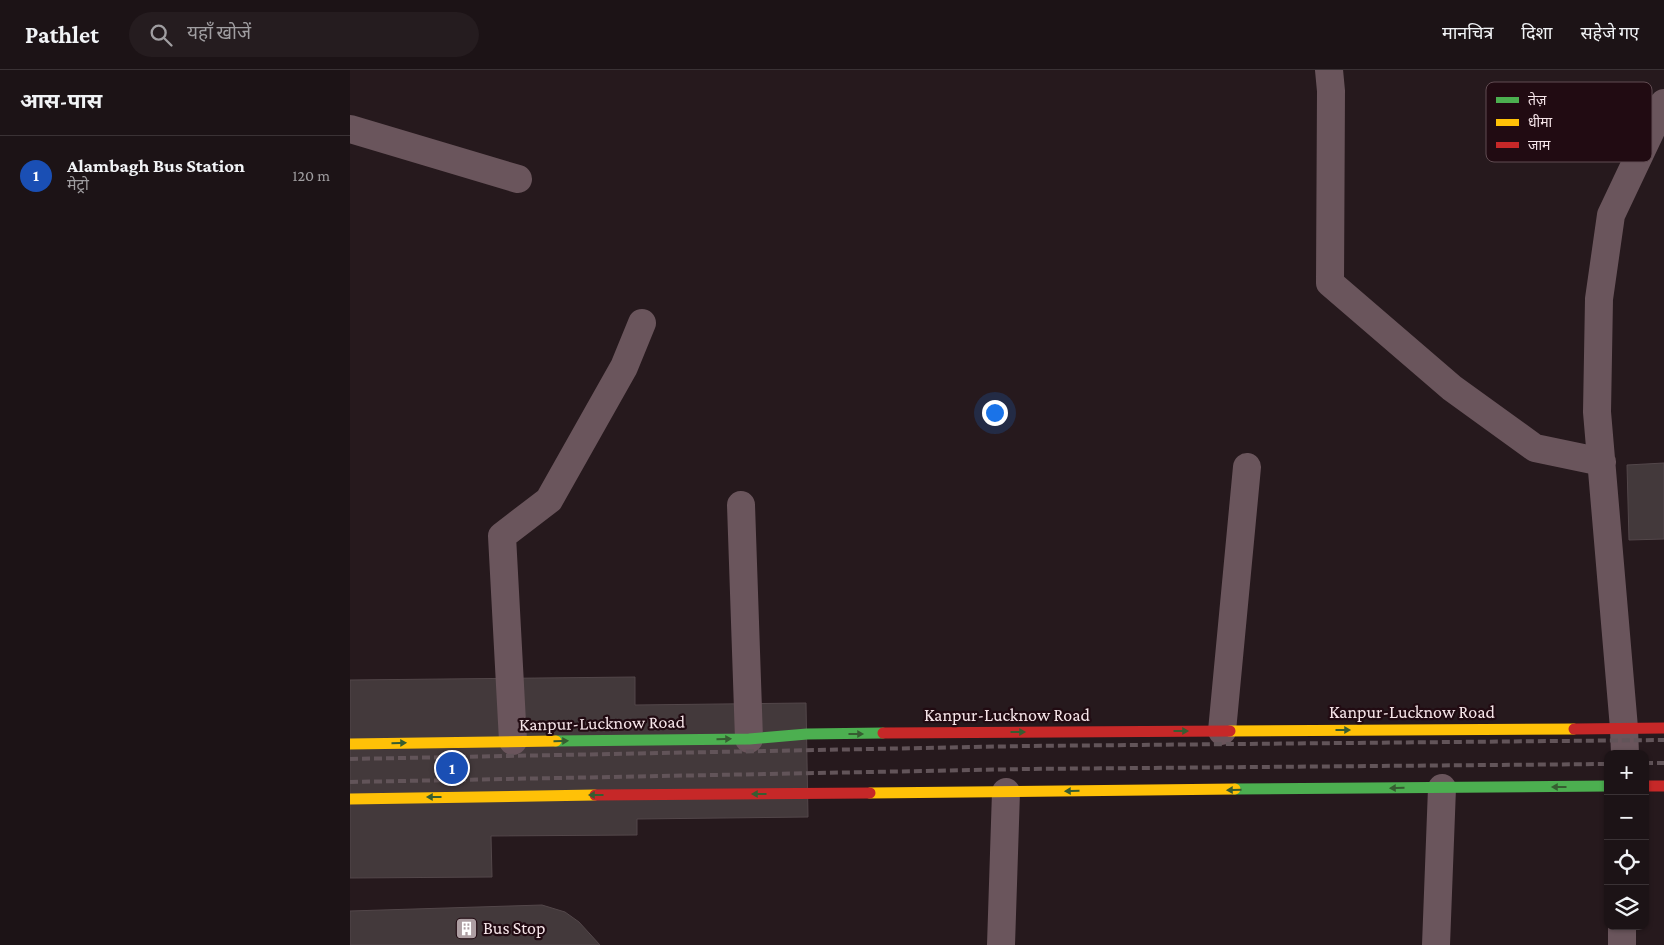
<!DOCTYPE html>
<html lang="hi">
<head>
<meta charset="utf-8">
<style>
  body { margin:0; font-family:"Crimson Pro","Noto Sans Devanagari",serif; background:#251c1f; color:#f1f3f6 }
  .controls { position:absolute; right:15px; bottom:15px; display:grid; overflow:hidden; border-radius:10px; box-shadow:0 1px 4px #0004 }
  .controls button { width:45px; height:45px; display:grid; place-items:center; padding:0; border:0; border-bottom:1px solid #3a3235; background:#1c1316; color:#f1f3f6; font:25px sans-serif }
  .you { position:absolute; left:644px; top:342px; width:18px; height:18px; margin:-12px; border:4px solid #fff; border-radius:50%; background:#1a73e8; box-shadow:0 0 0 8px #1a73e833 }
  .badge { display:grid; place-items:center; width:32px; height:32px; border-radius:50%; background:#ad9ea2; color:#fff; font-size:16px; font-weight:700 }
  .pin { position:absolute; translate:-50% -50%; border:2px solid #fff; box-shadow:0 1px 5px #0006 }
  .list { margin:0; padding:0; list-style:none }
  h2 { display:flex; justify-content:space-between; align-items:center; height:65px; margin:0; padding:0 20px; font-size:21px }
  h2 small { font-size:16px; font-weight:400; color:#a09ea1 }
  .list li { display:grid; grid-template-columns:32px 1fr auto; gap:15px; align-items:center; box-sizing:border-box; height:80px; padding:0 20px; border-top:1px solid #3a3235 }
  .list b { display:block; font-size:19px; white-space:nowrap }
  .list p { margin:0; font-size:16px; white-space:nowrap; color:#a09ea1 }
  .list em { font-size:16px; font-style:normal; color:#a09ea1 }
  .icon { flex:none; width:28px; height:28px; fill:none; stroke:currentColor; stroke-width:2; stroke-linecap:round; stroke-linejoin:round }
  .map { position:relative; flex:none; width:1314px; height:875px; overflow:hidden }
  header { display:flex; align-items:center; gap:30px; box-sizing:border-box; height:70px; padding:0 25px; background:#1c1316; border-bottom:1px solid #3a3235 }
  header strong { font-size:24px }
  nav { display:flex; gap:28px; margin-inline-start:auto; font-size:18px }
  .search { width:350px; height:45px; background:#251c1f; display:flex; align-items:center; gap:12px; box-sizing:border-box; padding:0 18px; border-radius:28px; color:#a09ea1; font-size:19px }
  main { display:flex }
  aside { flex:1; background:#1c1316 }
  .map>svg:first-child { display:block }
  .building { fill:#43393b; stroke:#53474a }
  .lines { fill:none; stroke-linecap:round; stroke-linejoin:round }
  .street { stroke:#6a555c; stroke-width:28 }
  .fast { stroke:#4caf50; stroke-width:11 }
  .slow { stroke:#ffc107; stroke-width:11 }
  .jam { stroke:#c62828; stroke-width:11 }
  .rail { stroke:#625459; stroke-width:4; stroke-dasharray:8 4; stroke-linecap:butt }
  .oneway { fill:#365d31 }
  .labels { text-anchor:middle; stroke-width:4.5; stroke-linejoin:round; paint-order:stroke }
  .street-label { font-size:18px; fill:#f6e5e9; stroke:#210b12 }
  .poi-label { font-size:18px; fill:#f6e5e9; stroke:#210b12; text-anchor:start }
  .key { fill:#210b12; stroke:#614c52; stroke-width:1 }
  .key-label { font-size:14px; fill:#f6e5e9 }
</style>
</head>
<body>
<header>
<strong>Pathlet</strong>
<div class="search"><svg class="icon" aria-label="search" viewBox="0 0 24 24"><circle cx="10" cy="10" r="6"/><path d="M15 15l6 6"/></svg>यहाँ खोजें</div>
<nav><a>मानचित्र</a><a>दिशा</a><a>सहेजे गए</a></nav>
</header>
<main>
<aside>
<h2>आस-पास<small></small></h2>
<ul class="list">
<li><span class="badge" style="background:#1a4fb4">1</span><div><b>Alambagh Bus Station</b><p>मेट्रो</p></div><em>120 m</em></li>
</ul>
</aside>
<div class="map">
<svg width="1314" height="875" viewBox="0 0 1314 875">
  <rect width="100%" height="100%" fill="#26191d"/>
  <path class="building" d="M1314 393V469L1279 470 1277 395Z
    M285 607V635L456 633 458 747 287 749V765L141 766 142 807 0 808V610Z
    M192 835 215 842 229 852 250 875H0V841Z"/>
  <g class="lines">
    <path class="street" d="M979 0 981 21 980 213 1102 318 1185 378 1252 392
      M0 59 168 109
      M391 435 399 669
      M872 661 897 397
      M163 671 152 466 199 430 274 297 292 253
      M1275 684 1274 658 1247 342 1249 229 1261 145 1314 33
      M651 875 656 722
      M1086 875 1092 718
      M1272 875V856"/>
    <path class="fast" d="M206 671 399 669 457 664 533 663
      M885 719 1258 716"/>
    <path class="slow" d="M880 661 1224 659
      M0 674 206 671
      M520 723 885 719
      M0 729 245 725"/>
    <path class="jam" d="M1224 659 1314 658
      M533 663 880 661
      M1295 716H1314
      M245 725 520 723"/>
    <path class="rail" d="M0 689 676 676 1314 670
      M1295 693H1314
      M0 712 676 699 1258 694"/>
  </g>
  <defs><path id="oneway-solid" d="M-6-.8H1V-3.2L6.5 0L1 3.2V.8H-6Z" transform="scale(1.25)"/></defs>
  <g class="oneway">
    <use href="#oneway-solid" transform="translate(993 660)"/>
    <use href="#oneway-solid" transform="translate(831 661)"/>
    <use href="#oneway-solid" transform="translate(668 662)"/>
    <use href="#oneway-solid" transform="translate(506 664)"/>
    <use href="#oneway-solid" transform="translate(374 669) rotate(-1)"/>
    <use href="#oneway-solid" transform="translate(211 671) rotate(-1)"/>
    <use href="#oneway-solid" transform="translate(49 673) rotate(-1)"/>
    <use href="#oneway-solid" transform="translate(1209 717) rotate(180)"/>
    <use href="#oneway-solid" transform="translate(1047 718) rotate(179)"/>
    <use href="#oneway-solid" transform="translate(884 720) rotate(179)"/>
    <use href="#oneway-solid" transform="translate(722 721) rotate(179)"/>
    <use href="#oneway-solid" transform="translate(409 724) rotate(180)"/>
    <use href="#oneway-solid" transform="translate(246 725) rotate(180)"/>
    <use href="#oneway-solid" transform="translate(84 727) rotate(180)"/>
  </g>
  <defs>
    <symbol id="building-square" viewBox="-11 -11 22 22"><rect x="-9" y="-9" width="18" height="18" rx="4" fill="#ad9ea2" stroke="#210b12"/><path d="M-4-6H4V6H1V3H-1V6H-4ZM-2.5-4.3h1.7v1.8h-1.7ZM.8-4.3h1.7v1.8H.8ZM-2.5-1h1.7V.8h-1.7ZM.8-1h1.7V.8H.8Z" fill="#fff"/></symbol>
  </defs>
  <g fill-rule="evenodd">
    <use href="#building-square" x="104" y="846" width="25" height="25"/>
  </g>
  <g class="labels">
    <g class="street-label">
      <text x="1062" y="648">Kanpur-Lucknow Road</text>
      <text x="657" y="651">Kanpur-Lucknow Road</text>
      <text transform="translate(252 653) rotate(-1)" y="6">Kanpur-Lucknow Road</text>
    </g>
    <g class="poi-label">
      <text x="133" y="864">Bus Stop</text>
    </g>
  </g>
  <rect x="1136" y="12" width="166" height="80" rx="8" class="key"/>
  <rect x="1146" y="27" width="23" height="6" fill="#4caf50"/>
  <rect x="1146" y="49" width="23" height="7" fill="#ffc107"/>
  <rect x="1146" y="72" width="23" height="6" fill="#c62828"/>
  <g class="key-label">
    <text x="1178" y="35">तेज़</text>
    <text x="1178" y="57">धीमा</text>
    <text x="1178" y="80">जाम</text>
  </g>
</svg>
<div class="controls">
<button>+</button>
<button>−</button>
<button><svg class="icon" aria-label="locate" viewBox="0 0 24 24"><circle cx="12" cy="12" r="6"/><path d="M12 2v4M12 18v4M2 12h4M18 12h4"/></svg></button>
<button><svg class="icon" aria-label="layers" viewBox="0 0 24 24"><path d="M12 4l9 5-9 5-9-5zM3 14l9 5 9-5"/></svg></button>
</div>
<div class="you"></div>
<div class="pin badge" style="left:102px;top:698px;background:#1a4fb4">1</div>
</div>
</main>
</body>
</html>
